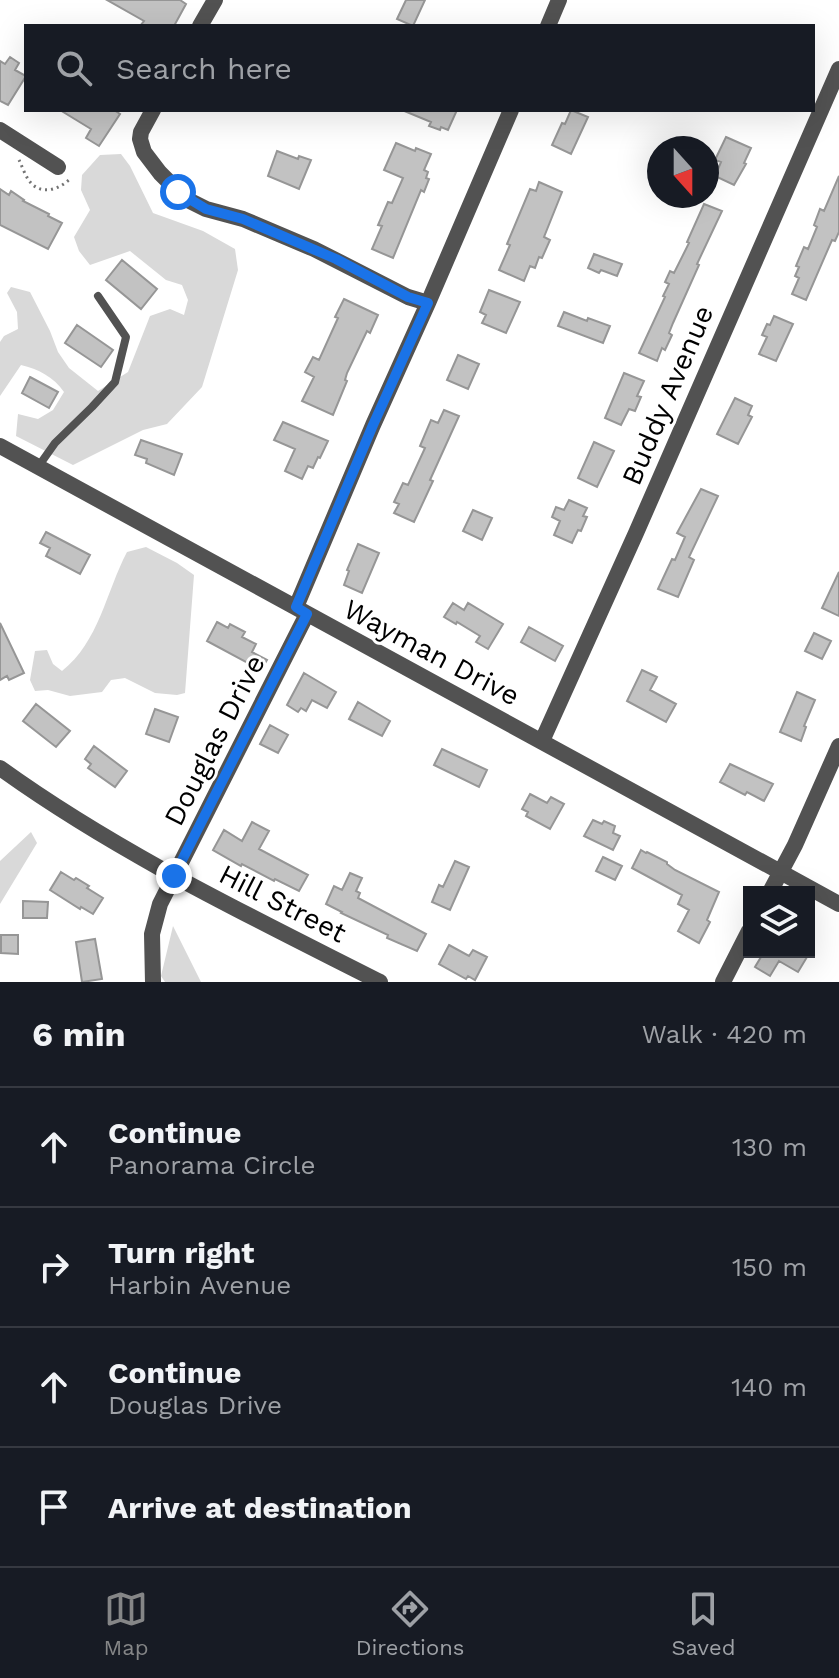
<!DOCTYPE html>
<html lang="en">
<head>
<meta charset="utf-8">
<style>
  body { margin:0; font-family:"Work Sans",sans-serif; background:#20242c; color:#f1f3f6 }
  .controls { position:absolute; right:24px; bottom:24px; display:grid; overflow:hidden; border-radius:0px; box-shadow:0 8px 32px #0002 }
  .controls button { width:72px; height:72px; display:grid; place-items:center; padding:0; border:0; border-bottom:2px solid #363941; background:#171b24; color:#f1f3f6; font:40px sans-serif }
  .compass { position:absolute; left:647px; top:136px; width:72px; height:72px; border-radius:50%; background:#171b24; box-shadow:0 8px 32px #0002; rotate:159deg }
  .stop { position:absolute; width:24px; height:24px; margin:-18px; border:6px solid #1a73e8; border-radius:50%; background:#fff }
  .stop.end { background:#1a73e8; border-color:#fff; box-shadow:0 2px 8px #0008 }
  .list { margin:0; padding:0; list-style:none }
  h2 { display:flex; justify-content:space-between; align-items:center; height:104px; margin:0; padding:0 32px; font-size:34px }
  h2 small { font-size:26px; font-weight:400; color:#9ea1a6 }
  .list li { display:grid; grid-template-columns:52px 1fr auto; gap:24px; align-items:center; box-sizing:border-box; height:120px; padding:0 32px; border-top:2px solid #363941 }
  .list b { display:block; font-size:30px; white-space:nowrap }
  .list p { margin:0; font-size:26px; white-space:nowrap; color:#9ea1a6 }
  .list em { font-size:26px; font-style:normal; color:#9ea1a6 }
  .icon { flex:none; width:44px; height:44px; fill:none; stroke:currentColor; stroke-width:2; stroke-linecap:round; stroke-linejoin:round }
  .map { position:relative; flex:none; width:839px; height:982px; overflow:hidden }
  .search { position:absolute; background:#171b24; box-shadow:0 8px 32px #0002; left:24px; right:24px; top:24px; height:88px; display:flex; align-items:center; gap:20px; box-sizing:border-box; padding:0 28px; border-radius:0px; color:#9ea1a6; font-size:30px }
  .sheet { height:584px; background:#171b24 }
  nav { display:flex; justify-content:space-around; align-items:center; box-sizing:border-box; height:112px; border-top:2px solid #363941; background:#171b24; font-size:22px; color:#9ea1a6 }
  nav a { display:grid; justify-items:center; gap:4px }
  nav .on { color:#858687 }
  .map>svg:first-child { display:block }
  .green { fill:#d9d9d9 }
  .building { fill:#c2c2c2; stroke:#969696; stroke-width:2 }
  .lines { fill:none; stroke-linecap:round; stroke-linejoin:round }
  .path { stroke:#747474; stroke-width:3; stroke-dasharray:2 4; stroke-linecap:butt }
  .lane { stroke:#525252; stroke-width:8 }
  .street { stroke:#525252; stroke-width:16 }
  .route { stroke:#1a73e8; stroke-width:10 }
  .labels { text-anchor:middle; stroke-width:6; stroke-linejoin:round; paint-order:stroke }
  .street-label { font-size:28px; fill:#000; stroke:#fff }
</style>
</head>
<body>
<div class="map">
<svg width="839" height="982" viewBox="0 0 839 982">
  <rect width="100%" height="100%" fill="#fff"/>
  <path class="green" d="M121 154 130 166 153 213 203 231 235 249 238 270 202 387 167 424 143 430 73 465 16 436 18 414 38 419 53 410 64 392C54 377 38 369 21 365L0 396V342L4 336 18 329 17 312 7 293 11 287 30 292 50 331 58 352 69 368 98 391 128 372 150 316 170 309 184 315 188 300 182 285 166 280 130 251 90 265 79 251 74 237 90 210 81 190 82 175 100 155Z
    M146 547 177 563 194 575 185 693 177 695 155 693 125 678 111 680 102 692 70 696 48 690 35 691 30 680 35 651 47 650 53 664 62 671C99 642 106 592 127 552Z
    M31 832 37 843 0 904V861Z
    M173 926 201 982H165L161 976Z"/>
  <path class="building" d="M107 0H180L186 4 174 26H140L144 21Z
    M406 0H425L413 26 397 19Z
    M10 57 19 63 15 70 26 76 8 105 0 101V61L5 64Z
    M60 110H114L120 114 99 146 86 138 91 129Z
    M402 110H457L448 130 441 127 440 130 429 126 431 122Z
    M571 110 588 117 571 154 552 145 562 123 565 124Z
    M726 137 751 148 744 163 746 164 734 185 715 176 721 162 715 160Z
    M396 143 415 151 416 148 431 154 424 170 428 172 426 178 429 179 424 192 421 190 393 258 372 249 382 226 378 225 388 202 392 203 403 178 384 170Z
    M277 151 298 159 299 156 311 160 299 189 268 176Z
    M839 176V232L835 241 832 240 806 300 792 294 799 278 795 276 799 267 796 266 804 247 808 249 817 227 814 225 820 209 824 211Z
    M539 182 562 192 544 237 550 240 542 258 539 257 535 268 530 266 524 281 499 270 510 245 507 244 530 189 536 191Z
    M0 189 9 195 11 191 24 200 23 201 49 214 48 216 62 223 48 249 0 225Z
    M704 204 722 211 697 264 699 265 673 323 669 333 672 335 665 350 662 348 657 361 639 353 665 297 663 296 669 284 665 282 670 271 674 273 689 243 687 242Z
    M594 254 622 264 617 276 601 270 599 273 588 268Z
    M122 260 157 289 141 309 106 280Z
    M489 290 520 302 506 333 482 323 486 315 480 312Z
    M344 299 378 315 370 333 367 331 347 373 345 380 347 381 333 415 302 401 314 377 305 372 313 357 319 360 338 318 335 317Z
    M564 312 587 321 588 318 610 326 603 343 558 326Z
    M774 316 793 324 776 361 759 354 767 337 762 335 767 324 770 325Z
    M77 325 113 350 101 367 65 343Z
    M458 355 479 364 468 389 447 380Z
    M624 373 644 381 637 396 641 397 635 411 629 409 621 425 605 418Z
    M30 377 58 392 49 408 22 393Z
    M735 398 752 406 748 415 752 417 738 444 717 434Z
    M444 410 459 416 430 480 433 481 414 522 394 513 399 504 394 502 403 483 408 485 425 448 420 446 431 420 438 423Z
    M283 422 328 441 320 458 318 457 313 468 308 466 302 479 285 471 295 449 274 440Z
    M141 440 182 454 174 475 146 463 147 459 135 455Z
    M594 442 614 451 597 487 578 478Z
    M701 489 718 496 689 557 694 560 678 597 658 589 672 559 675 560 685 537 677 533Z
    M569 500 587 508 583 516 587 517 581 531 578 530 572 543 554 535 560 521 552 517 556 507 564 510Z
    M473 510 492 518 482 540 463 531Z
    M46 532 90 555 80 574 46 556 50 548 40 543Z
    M358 544 379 553 362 593 344 585 349 571 347 570Z
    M839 572V616L822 608Z
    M453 603 464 610 468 603 503 624 488 649 476 642 480 636 457 622 456 624 444 617Z
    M217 622 228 628 230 624 245 632 242 637 256 644 252 652 267 660 261 670 207 641Z
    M0 623 24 673 9 680 7 676 0 680Z
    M529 627 563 646 555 661 521 642Z
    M814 633 831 641 822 659 805 651Z
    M642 670 657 677 650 690 676 704 666 722 627 701Z
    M304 673 336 692 327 708 312 700 306 711 301 708 298 712 287 705Z
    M797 692 815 700 804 726 806 727 801 741 780 732Z
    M358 702 390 721 382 736 349 719Z
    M36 704 70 731 56 747 23 721Z
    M155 709 178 717 169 742 146 734Z
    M270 725 288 735 278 753 260 744Z
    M94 746 127 771 115 787 88 768 91 764 85 759Z
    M442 749 487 770 479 787 434 765Z
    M730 764 773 784 764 801 747 792 745 795 720 782Z
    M530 794 547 803 551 797 564 804 550 829 526 816 528 812 522 809Z
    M593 820 602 824 604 821 615 826 613 833 620 836 613 850 584 836Z
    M252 822 269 831 259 849 308 875 299 891 275 879 274 881 242 864 241 866 213 850 224 830 242 841Z
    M641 850 646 853 647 852 667 862V864L675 870 719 892 707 920 710 922 699 943 678 931 689 910 678 904 682 895 632 868Z
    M603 857 622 866 615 880 596 871Z
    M455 861 469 867 450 910 432 902 439 885 443 887Z
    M61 872 74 880 76 878 89 886 87 888 103 898 93 914 81 907 80 909 50 890Z
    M350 873 362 878 356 891 360 893 358 898 426 934 417 951 387 938 388 935 341 913 342 912 326 904 334 886 342 890Z
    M23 901 48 902 47 918H23Z
    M1 935H18V954L1 953Z
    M95 939 102 979 82 982 76 942Z
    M449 945 469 956 473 950 487 957 475 980 468 976 466 979 439 964Z
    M764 952H810L798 972 779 961 770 976 755 967Z"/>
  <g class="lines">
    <path class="path" d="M19 160C23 168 26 179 33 185 45 195 61 188 71 178"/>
    <path class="lane" d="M38 467 55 443 92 407 115 382 126 337 98 296"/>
    <path class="street" d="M200 26 215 0
      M548 26 559 0
      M153 110 141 132 140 139 144 152 160 173 186 199 206 209 243 219 314 249 408 297 428 303
      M0 130 58 167
      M0 446 839 904
      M296 607 373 425 428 303 511 110
      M542 741 636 533 839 69
      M0 768C118 853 250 916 380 982
      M770 892 795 845 839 746
      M153 982 152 934 160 904 307 614
      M723 982 749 931"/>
  </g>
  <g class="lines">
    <path class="route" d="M174 876 307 614 296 607 373 425 428 303 408 297 336 259 243 219 206 209 178 192"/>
  </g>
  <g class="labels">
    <g class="street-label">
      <text transform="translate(667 395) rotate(-67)" y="10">Buddy Avenue</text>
      <text transform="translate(432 652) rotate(28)" y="10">Wayman Drive</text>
      <text transform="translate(214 740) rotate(-63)" y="10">Douglas Drive</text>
      <text transform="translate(283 903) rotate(27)" y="10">Hill Street</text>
    </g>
  </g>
</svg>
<div class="controls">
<button><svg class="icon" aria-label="layers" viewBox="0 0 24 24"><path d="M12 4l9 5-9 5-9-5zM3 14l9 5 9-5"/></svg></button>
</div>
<svg class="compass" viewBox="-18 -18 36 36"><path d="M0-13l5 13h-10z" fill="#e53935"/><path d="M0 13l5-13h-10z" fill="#9ea1a6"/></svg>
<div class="stop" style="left:178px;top:192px"></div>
<div class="stop end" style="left:174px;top:876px"></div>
<div class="search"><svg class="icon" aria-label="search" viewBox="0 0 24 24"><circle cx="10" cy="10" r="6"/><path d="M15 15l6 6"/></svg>Search here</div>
</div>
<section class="sheet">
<h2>6 min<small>Walk · 420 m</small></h2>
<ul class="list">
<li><svg class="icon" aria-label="ahead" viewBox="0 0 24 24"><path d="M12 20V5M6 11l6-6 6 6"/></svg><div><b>Continue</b><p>Panorama Circle</p></div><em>130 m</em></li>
<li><svg class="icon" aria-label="right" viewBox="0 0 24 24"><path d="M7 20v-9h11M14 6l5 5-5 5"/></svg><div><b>Turn right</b><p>Harbin Avenue</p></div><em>150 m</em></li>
<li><svg class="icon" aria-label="ahead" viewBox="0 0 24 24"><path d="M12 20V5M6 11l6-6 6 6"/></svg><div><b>Continue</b><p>Douglas Drive</p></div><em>140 m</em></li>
<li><svg class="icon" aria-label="arrive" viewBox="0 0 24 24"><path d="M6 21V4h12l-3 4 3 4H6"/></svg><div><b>Arrive at destination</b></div></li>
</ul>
</section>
<nav>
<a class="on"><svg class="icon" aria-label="map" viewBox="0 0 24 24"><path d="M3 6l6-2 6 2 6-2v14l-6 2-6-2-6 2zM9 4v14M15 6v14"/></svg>Map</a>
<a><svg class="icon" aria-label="directions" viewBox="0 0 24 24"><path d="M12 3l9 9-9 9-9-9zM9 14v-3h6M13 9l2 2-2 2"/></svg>Directions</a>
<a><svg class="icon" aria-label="saved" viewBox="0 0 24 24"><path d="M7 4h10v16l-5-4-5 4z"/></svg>Saved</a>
</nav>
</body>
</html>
